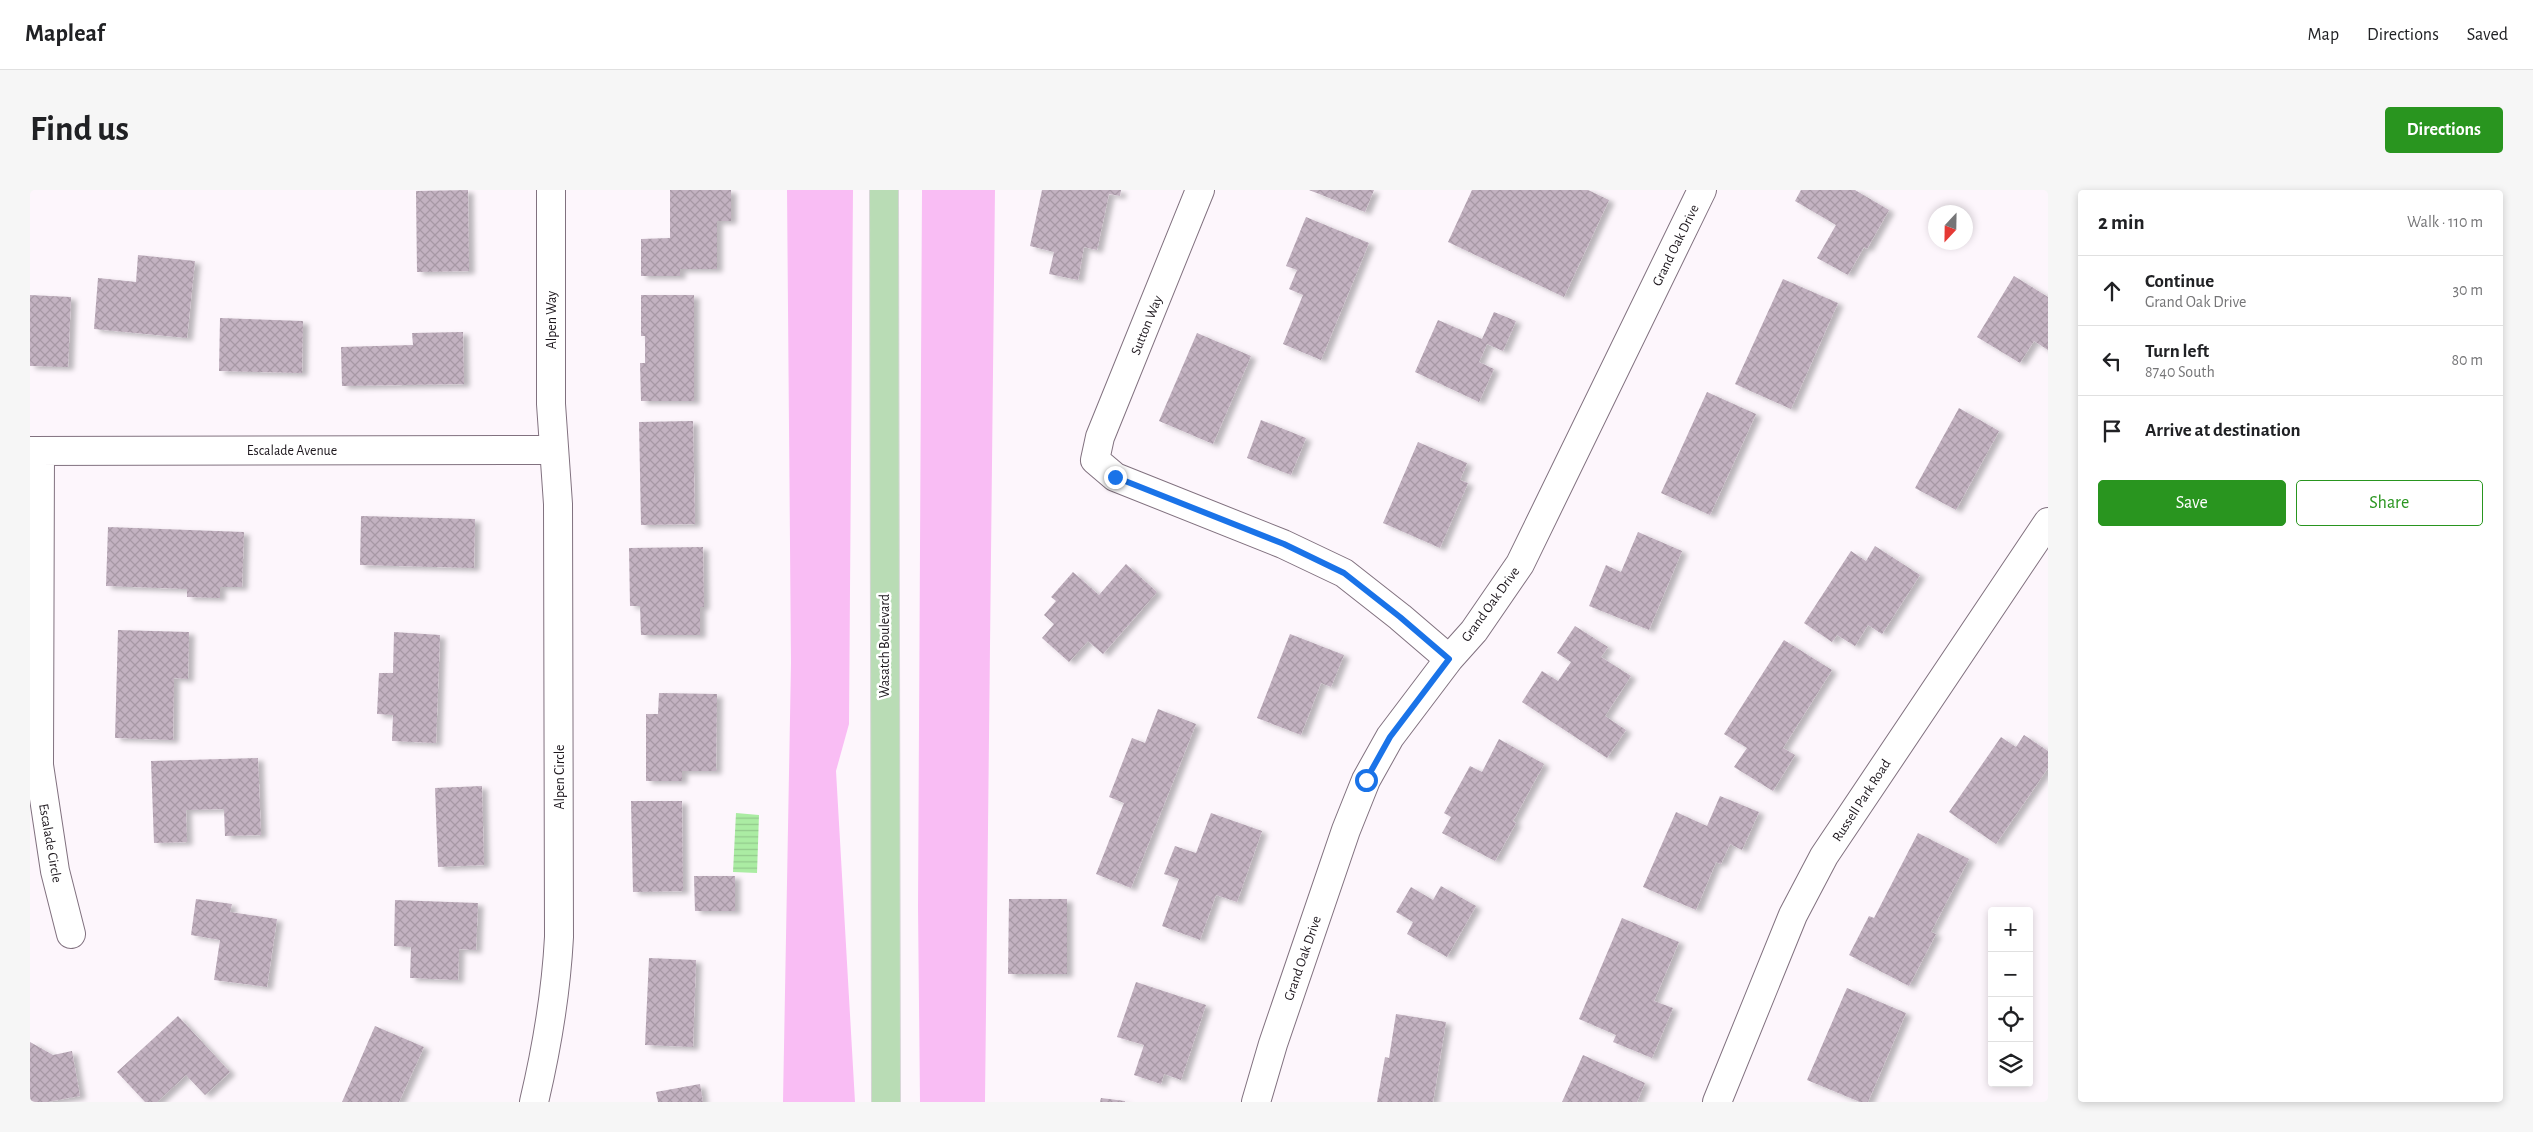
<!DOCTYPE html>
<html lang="en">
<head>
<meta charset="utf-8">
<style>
  body { margin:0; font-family:"Alegreya Sans",sans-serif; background:#f6f6f6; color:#202124 }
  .controls { position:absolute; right:15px; bottom:15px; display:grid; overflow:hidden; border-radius:5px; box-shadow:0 2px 8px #0003 }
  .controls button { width:45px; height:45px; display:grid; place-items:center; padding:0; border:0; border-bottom:1px solid #e0e0e0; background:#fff; color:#202124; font:25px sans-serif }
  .compass { position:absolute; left:1898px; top:15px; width:45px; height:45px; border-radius:50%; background:#fff; box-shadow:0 2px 8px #0003; rotate:202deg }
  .stop { position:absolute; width:15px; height:15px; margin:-11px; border:4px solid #1a73e8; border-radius:50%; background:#fff }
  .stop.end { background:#1a73e8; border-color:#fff; box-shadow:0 1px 5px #0008 }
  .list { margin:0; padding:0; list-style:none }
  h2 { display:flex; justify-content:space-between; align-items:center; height:65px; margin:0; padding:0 20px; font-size:21px }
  h2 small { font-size:16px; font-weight:400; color:#757577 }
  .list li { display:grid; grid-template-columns:32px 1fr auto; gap:15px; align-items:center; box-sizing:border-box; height:70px; padding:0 20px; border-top:1px solid #e0e0e0 }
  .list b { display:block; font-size:19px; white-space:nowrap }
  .list p { margin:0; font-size:16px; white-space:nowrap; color:#757577 }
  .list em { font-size:16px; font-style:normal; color:#757577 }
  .actions { display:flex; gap:10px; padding:15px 20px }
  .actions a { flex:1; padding:11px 0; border:1px solid #29951f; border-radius:5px; text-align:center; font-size:18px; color:#29951f }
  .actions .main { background:#29951f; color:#fff }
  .icon { flex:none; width:28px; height:28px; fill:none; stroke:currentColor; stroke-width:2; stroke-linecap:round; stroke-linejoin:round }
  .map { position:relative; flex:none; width:2018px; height:912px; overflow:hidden; border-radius:5px }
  header { display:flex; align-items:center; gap:30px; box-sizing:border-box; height:70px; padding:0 25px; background:#fff; border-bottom:1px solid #e0e0e0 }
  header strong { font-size:24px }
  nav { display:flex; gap:28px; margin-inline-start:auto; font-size:18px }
  .intro { display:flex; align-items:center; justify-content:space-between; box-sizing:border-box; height:120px; padding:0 30px }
  h1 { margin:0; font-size:35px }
  .button { padding:12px 22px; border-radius:5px; background:#29951f; color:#fff; font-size:18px; font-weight:700 }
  main { display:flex; gap:30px; padding:0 30px }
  aside { flex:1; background:#fff; border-radius:5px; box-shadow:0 2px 8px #0003 }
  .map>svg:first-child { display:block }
  .grass { fill:#f9bdf4 }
  .water { fill:url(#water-rules) }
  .building { fill:url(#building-cross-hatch); filter:url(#shadow) }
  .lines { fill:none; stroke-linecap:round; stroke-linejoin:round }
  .minor-casing { stroke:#81717f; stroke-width:30 }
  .major-casing { stroke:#d6d5d6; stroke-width:30 }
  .minor { stroke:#fff; stroke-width:28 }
  .major { stroke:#b9dcb5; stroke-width:28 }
  .route { stroke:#1a73e8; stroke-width:6 }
  .labels { text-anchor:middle; stroke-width:5; stroke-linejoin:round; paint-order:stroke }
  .street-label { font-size:14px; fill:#1c161c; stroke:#fff }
</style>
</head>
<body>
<header>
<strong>Mapleaf</strong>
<nav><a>Map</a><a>Directions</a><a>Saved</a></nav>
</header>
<div class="intro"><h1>Find us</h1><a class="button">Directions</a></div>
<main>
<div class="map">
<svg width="2018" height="912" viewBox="0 0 2018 912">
  <defs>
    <pattern id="water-rules" width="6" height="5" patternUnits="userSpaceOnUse" patternTransform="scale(1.25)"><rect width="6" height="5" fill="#abeca3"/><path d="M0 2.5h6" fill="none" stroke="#93ca8c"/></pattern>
    <pattern id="building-cross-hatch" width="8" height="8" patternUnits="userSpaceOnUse" patternTransform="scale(1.25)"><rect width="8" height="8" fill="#c3b2c1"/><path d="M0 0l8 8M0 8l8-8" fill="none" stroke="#a798a5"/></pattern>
    <filter id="shadow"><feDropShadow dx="5.5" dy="3" stdDeviation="2.5" flood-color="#0004"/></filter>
  </defs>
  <rect width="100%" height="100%" fill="#fdf6fc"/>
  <path class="grass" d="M757 0H823L819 534 806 581 825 912H753L761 473Z
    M892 0H965L955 912H890L888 717Z"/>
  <path class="water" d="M706 623 729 625 727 683 703 682Z"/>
  <path class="building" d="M438 0 439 81 387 82 386 1Z
    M640 0H701V31H687V79H650V86H611V49L640 48Z
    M1012 0H1091L1090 6 1079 4 1067 60 1054 57 1048 90 1019 84 1024 62 1000 56Z
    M1279 0H1344L1335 22Z
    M1442 0H1558L1579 10 1534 107 1418 52Z
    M1771 0H1825L1859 20 1837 59 1834 57 1818 85 1787 68 1806 35 1765 11Z
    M1276 27 1339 53 1291 170 1253 154 1273 105 1259 99 1267 80 1256 76Z
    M108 65 165 71 157 148 64 139 68 88 106 92Z
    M1984 86 2018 107V160L2004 151 1990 173 1947 147Z
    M1753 89 1808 113 1761 219 1705 194Z
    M0 105 41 107 38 177 0 176Z
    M611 105H664V211H611L610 173H615V146H611Z
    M1464 122 1486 131 1473 161 1457 154 1449 172 1464 179 1449 212 1385 182 1408 130 1452 149Z
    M190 128 273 131 272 183 189 181Z
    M433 142 434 194 312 196 311 157 383 155 382 143Z
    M1167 143 1221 166 1183 254 1129 231Z
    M1677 202 1726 224 1680 325 1631 303Z
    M1929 218 1969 241 1926 320 1885 298Z
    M1231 230 1276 248 1261 285 1217 268Z
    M663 231 665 334 611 335 609 232Z
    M1388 252 1437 273 1430 290 1438 293 1410 358 1353 333Z
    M331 326 445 329 444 378 330 375Z
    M78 337 214 342 212 397H190V408L157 407V399L76 396Z
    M1608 342 1652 361 1619 440 1559 416 1576 375 1591 382Z
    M1845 356 1890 385 1852 444 1838 435 1825 456 1807 445 1802 452 1774 433 1821 361 1836 371Z
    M673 357 674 417H670V445H611L610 416H600L599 358Z
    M1096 374 1127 402 1073 464 1058 451 1039 472 1012 448 1024 434 1014 425 1026 411 1021 407 1043 382 1069 405Z
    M1545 436 1578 457 1571 467 1601 486 1575 526 1596 540 1577 568 1492 512 1512 481 1528 491 1541 472 1527 463Z
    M88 440 159 442 158 489 144 488 143 550 85 548Z
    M364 442 410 445 406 553 362 551 363 525 347 524 349 483H363Z
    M1260 444 1314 465 1301 497 1291 493 1271 545 1227 528Z
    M1754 450 1802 480 1753 558 1765 565 1743 601 1704 577 1717 558 1694 544Z
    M629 503 687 504 686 581H652V591H616V524H628Z
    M1128 519 1166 534 1101 698 1066 684 1094 613 1079 607 1102 548 1115 553Z
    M1994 545 2018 561V578L1966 654 1919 622 1971 547 1986 557Z
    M1469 549 1514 574 1483 631 1486 633 1465 671 1412 643 1421 627 1414 623 1440 576 1452 582Z
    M228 568 231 645 195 646 194 619 156 620 157 652 124 653 121 571Z
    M452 596 454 675 408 677 405 598Z
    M1690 606 1729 622 1712 660 1700 654 1691 674 1686 672 1666 720 1613 697 1646 622 1677 636Z
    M601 611H652L653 701 603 702Z
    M1181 623 1232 641 1207 712 1186 705 1170 750 1132 736 1149 689 1134 684 1145 656 1166 663Z
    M1888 643 1939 669 1901 742 1906 744 1879 796 1819 765 1839 726 1844 728Z
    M664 686H705V721H665Z
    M1411 696 1446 716 1417 767 1377 744 1383 732 1366 722 1381 697 1403 710Z
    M166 709 202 714 200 722 247 729 237 797 184 790 190 750 161 745Z
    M979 709H1037V784H978Z
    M365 710 448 713 446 760 429 759 428 790 380 788 381 757 364 756Z
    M1592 728 1649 752 1624 811 1643 818 1622 868 1583 852 1586 845 1549 829Z
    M619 768 666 770 663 857 615 855Z
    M1106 792 1176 815 1151 890 1134 884 1131 894 1104 885 1114 855 1087 847Z
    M1817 798 1876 823 1838 912H1830L1777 890Z
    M1366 824 1416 832 1403 912H1347L1355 867 1359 868Z
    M148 826 200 882 175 905 156 885 127 912H115L87 882Z
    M345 836 394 857 369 912H312Z
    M0 852 23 865 42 861 50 906 17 912H0Z
    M1553 865 1615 893 1607 912H1532Z
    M670 894 673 912H628L626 902Z
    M1071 908 1095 911V912H1070Z"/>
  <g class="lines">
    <defs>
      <path id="minor" d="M1170 0 1070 247 1065 270 1085 287 1253 354 1314 383 1370 427 1419 469
        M0 261 524 260
        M10 261 9 575 25 681 41 744
        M504 912C517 857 526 803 529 747L528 314 521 214V0
        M1226 912 1243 854 1316 640 1336 590 1360 547 1419 469 1444 441 1490 374 1672 0
        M1687 912 1763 725 1794 666 2018 332"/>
      <path id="major" d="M854 0 856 912"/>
    </defs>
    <use href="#minor" class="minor-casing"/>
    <use href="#major" class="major-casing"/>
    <use href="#minor" class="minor"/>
    <use href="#major" class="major"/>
  </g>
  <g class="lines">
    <path class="route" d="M1085 287 1254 354 1314 383 1370 427 1419 469 1360 547 1336 590"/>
  </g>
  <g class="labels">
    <g class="street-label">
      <text transform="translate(1645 55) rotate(-64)" y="5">Grand Oak Drive</text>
      <text transform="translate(521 130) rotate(-90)" y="5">Alpen Way</text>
      <text transform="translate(1116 135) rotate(-68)" y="5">Sutton Way</text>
      <text x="262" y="265">Escalade Avenue</text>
      <text transform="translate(1460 414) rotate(-54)" y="5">Grand Oak Drive</text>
      <text transform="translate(854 456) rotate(-90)" y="5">Wasatch Boulevard</text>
      <text transform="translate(529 587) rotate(-90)" y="5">Alpen Circle</text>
      <text transform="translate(1831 610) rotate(-57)" y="5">Russell Park Road</text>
      <text transform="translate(21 653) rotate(80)" y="5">Escalade Circle</text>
      <text transform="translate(1272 768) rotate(-71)" y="5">Grand Oak Drive</text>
    </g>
  </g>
</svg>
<div class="controls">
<button>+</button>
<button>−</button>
<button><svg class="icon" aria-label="locate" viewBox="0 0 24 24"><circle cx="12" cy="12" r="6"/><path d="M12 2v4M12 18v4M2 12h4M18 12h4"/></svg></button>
<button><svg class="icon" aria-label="layers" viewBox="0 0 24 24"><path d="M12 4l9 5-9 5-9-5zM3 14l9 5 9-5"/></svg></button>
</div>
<svg class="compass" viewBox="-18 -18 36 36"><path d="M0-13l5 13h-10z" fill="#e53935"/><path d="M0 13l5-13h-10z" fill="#757577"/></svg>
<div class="stop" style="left:1336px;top:590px"></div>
<div class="stop end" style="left:1085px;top:287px"></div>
</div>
<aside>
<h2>2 min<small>Walk · 110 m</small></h2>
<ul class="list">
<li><svg class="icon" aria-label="ahead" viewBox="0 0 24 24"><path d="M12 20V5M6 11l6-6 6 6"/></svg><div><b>Continue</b><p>Grand Oak Drive</p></div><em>30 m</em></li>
<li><svg class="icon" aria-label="left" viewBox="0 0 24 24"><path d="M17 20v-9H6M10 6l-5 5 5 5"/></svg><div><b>Turn left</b><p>8740 South</p></div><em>80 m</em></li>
<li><svg class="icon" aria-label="arrive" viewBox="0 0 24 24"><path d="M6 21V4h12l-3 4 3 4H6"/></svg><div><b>Arrive at destination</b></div></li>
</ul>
<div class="actions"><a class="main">Save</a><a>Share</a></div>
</aside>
</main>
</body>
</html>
